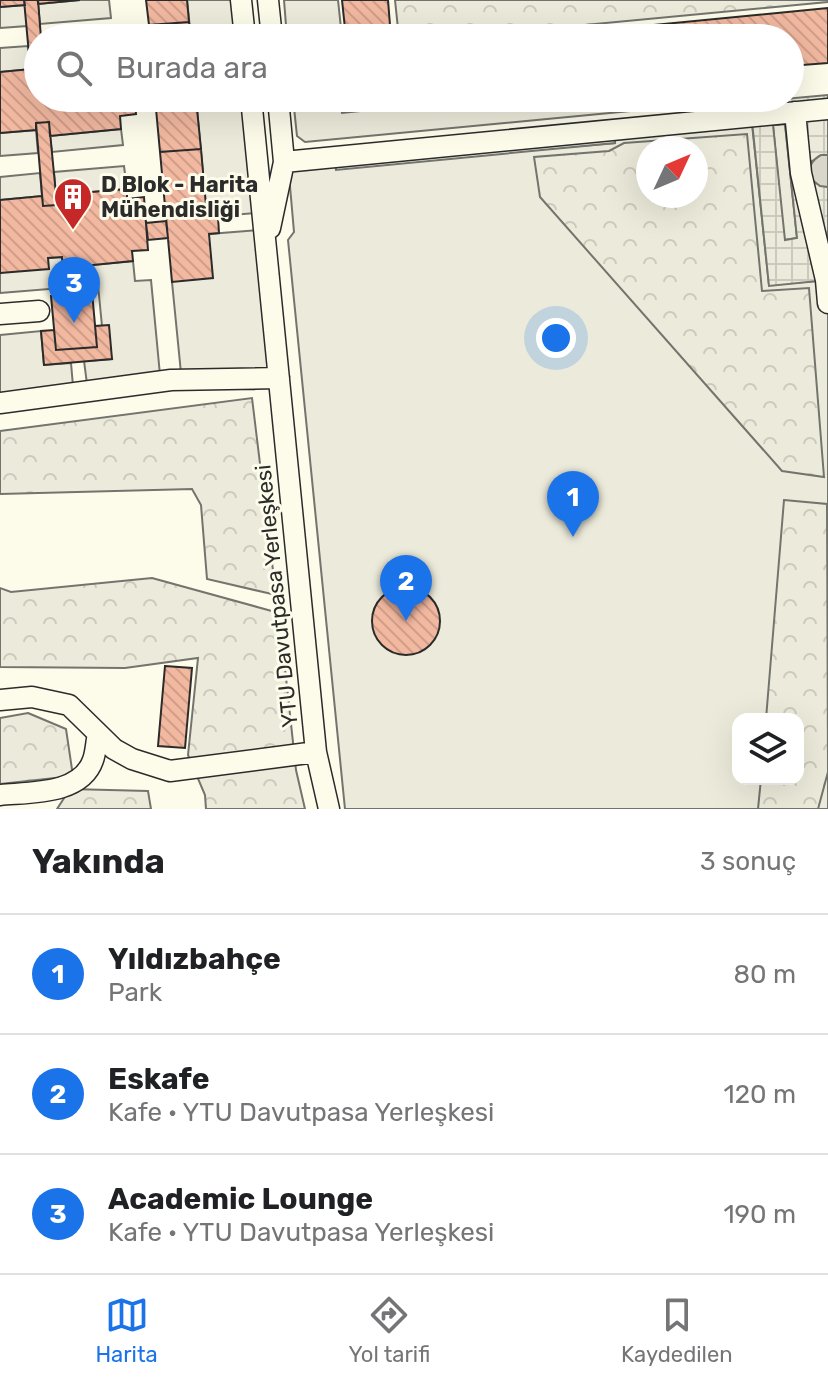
<!DOCTYPE html>
<html lang="tr">
<head>
<meta charset="utf-8">
<style>
  body { margin:0; font-family:Rubik,sans-serif; background:#f2f2f2; color:#202124 }
  .controls { position:absolute; right:24px; bottom:24px; display:grid; overflow:hidden; border-radius:16px; box-shadow:0 8px 32px #0002 }
  .controls button { width:72px; height:72px; display:grid; place-items:center; padding:0; border:0; border-bottom:2px solid #e0e0e0; background:#fff; color:#202124; font:40px sans-serif }
  .compass { position:absolute; left:636px; top:136px; width:72px; height:72px; border-radius:50%; background:#fff; box-shadow:0 8px 32px #0002; rotate:46deg }
  .you { position:absolute; left:556px; top:338px; width:28px; height:28px; margin:-20px; border:6px solid #fff; border-radius:50%; background:#1a73e8; box-shadow:0 0 0 12px #1a73e833 }
  .badge { display:grid; place-items:center; width:52px; height:52px; border-radius:50%; background:#1a73e8; color:#fff; font-size:26px; font-weight:700 }
  .pin { position:absolute; translate:-50% -66px; filter:drop-shadow(0 2px 4px #0008) }
  .pin::after { content:''; position:absolute; top:42px; width:28px; height:24px; background:inherit; clip-path:polygon(0 0,100% 0,50% 100%) }
  .list { margin:0; padding:0; list-style:none }
  h2 { display:flex; justify-content:space-between; align-items:center; height:104px; margin:0; padding:0 32px; font-size:34px }
  h2 small { font-size:26px; font-weight:400; color:#757577 }
  .list li { display:grid; grid-template-columns:52px 1fr auto; gap:24px; align-items:center; box-sizing:border-box; height:120px; padding:0 32px; border-top:2px solid #e0e0e0 }
  .list b { display:block; font-size:30px; white-space:nowrap }
  .list p { margin:0; font-size:26px; white-space:nowrap; color:#757577 }
  .list em { font-size:26px; font-style:normal; color:#757577 }
  .icon { flex:none; width:44px; height:44px; fill:none; stroke:currentColor; stroke-width:2; stroke-linecap:round; stroke-linejoin:round }
  .map { position:relative; flex:none; width:828px; height:809px; overflow:hidden }
  .search { position:absolute; background:#fff; box-shadow:0 8px 32px #0002; left:24px; right:24px; top:24px; height:88px; display:flex; align-items:center; gap:20px; box-sizing:border-box; padding:0 28px; border-radius:44px; color:#757577; font-size:30px }
  .sheet { height:464px; background:#fff }
  nav { display:flex; justify-content:space-around; align-items:center; box-sizing:border-box; height:112px; border-top:2px solid #e0e0e0; background:#fff; font-size:22px; color:#757577 }
  nav a { display:grid; justify-items:center; gap:4px }
  nav .on { color:#1a73e8 }
  .map>svg:first-child { display:block }
  .green { fill:#ecebdb; stroke:#74746e; stroke-width:2; fill-rule:evenodd }
  .forest { fill:url(#forest-crowns); stroke:#74746e; stroke-width:2; fill-rule:evenodd }
  .parking { fill:#eceadb; stroke:#74746e; stroke-width:2 }
  .plaza { fill:url(#plaza-grid); stroke:#74746e; stroke-width:2; fill-rule:evenodd }
  .water { fill:#d8d7c9; stroke:#74746e; stroke-width:2 }
  .building { fill:url(#building-back-hatch); stroke:#2b2b2b; stroke-width:2 }
  .lines { fill:none; stroke-linecap:round; stroke-linejoin:round }
  .minor-casing { stroke:#2b2b2b; stroke-width:23 }
  .minor { stroke:#fdfbea; stroke-width:20 }
  .labels { text-anchor:middle; stroke-width:6; stroke-linejoin:round; paint-order:stroke }
  .poi-label { font-size:22px; font-weight:bold; fill:#2b2b2b; stroke:#fdfbea; text-anchor:start }
  .street-label { font-size:22px; fill:#2b2b2b; stroke:#fdfbea }
</style>
</head>
<body>
<div class="map">
<svg width="828" height="809" viewBox="0 0 828 809">
  <defs>
    <pattern id="forest-crowns" width="20" height="18" patternUnits="userSpaceOnUse" patternTransform="scale(2)"><rect width="20" height="18" fill="#ecebdb"/><path d="M2 6a3 3 0 1 1 6 0M12 15a3 3 0 1 1 6 0" fill="none" stroke="#cbcabc"/></pattern>
    <pattern id="plaza-grid" width="8" height="8" patternUnits="userSpaceOnUse" patternTransform="scale(2)"><rect width="8" height="8" fill="#eceadb"/><path d="M0 4h8M4 0v8" fill="none" stroke="#cbc9bc"/></pattern>
    <pattern id="building-back-hatch" width="6" height="6" patternUnits="userSpaceOnUse" patternTransform="scale(2)"><rect width="6" height="6" fill="#f2b8a0"/><path d="M-1 5l2 2M0 0l6 6M5-1l2 2" fill="none" stroke="#d09e8a"/></pattern>
  </defs>
  <rect width="100%" height="100%" fill="#fdfbea"/>
  <path class="green" d="M80 0H109L111 18 40 24 38 4Z
    M187 0H236L240 38H191Z
    M284 0H338L342 38H287Z
    M25 5 27 26 0 28V7Z
    M28 46 31 69 0 72V48Z
    M207 98H246L257 213 207 217 197 109 208 108Z
    M293 98H340L342 113 369 110 368 102 411 98H767L305 142 297 136Z
    M752 124 769 285 828 280V809H345L288 240 294 232 289 175 291 170 615 143 614 133ZM648 148H696V196H648ZM738 719H798V779H738Z
    M785 124 797 238 784 240 773 125Z
    M121 129 123 145 52 152 50 136Z
    M36 130 38 153 0 156V133Z
    M124 166 127 189 56 195 54 172Z
    M40 173 42 196 0 200V177Z
    M259 230 273 371 181 373 172 282 209 234Z
    M62 257 63 268 133 261 135 281 151 280 160 375 87 384 84 361 112 359 102 326 98 285 0 293V273L48 258Z
    M41 331 44 365 71 363 73 386 0 396V335Z"/>
  <path class="forest" d="M395 0H828V2L447 38H399Z
    M747 134 762 291 809 288 824 477 782 471 540 197 534 157 609 151 624 143ZM648 148H696V196H648Z
    M252 398 276 595 207 579 201 505 192 489 0 494V431Z
    M784 500 827 504 828 772 818 809H758L761 779H798V719H766Z
    M152 578 279 613 296 770 305 809H206L205 795 188 755 198 658 125 668 0 667V588L11 592Z
    M28 713 66 729 73 776 0 784V718Z
    M70 789 148 791 151 809H57Z"/>
  <path class="parking" d="M613 130 615 143 336 170 335 157Z"/>
  <path class="plaza" d="M828 95V155L812 161 809 168 814 182 828 187V280L769 286 750 102ZM785 124 797 238 785 240 773 125Z"/>
  <path class="water" d="M821 155H828V187L820 186 811 179C809 167 810 161 821 155Z"/>
  <path class="building" d="M0 0H24L25 5 0 7Z
    M24 0H38L41 38H38V75L31 76Z
    M38 0H80L38 4Z
    M146 0H187L189 22 149 25Z
    M342 0H388L391 38H346Z
    M828 8V63L790 66V38H520Z
    M189 22 191 38H150L149 25Z
    M31 69V76L38 75V98H135L136 114 120 116 121 129 50 136 49 122 36 123V130L0 133V72Z
    M155 98H207L208 108 197 109 201 149 160 152Z
    M343 98H375L365 99 366 107 345 109Z
    M49 122 57 205 43 206 36 123Z
    M201 149 207 217H218L219 233 209 234 213 278 172 282 160 152Z
    M127 189V199L144 197 148 250 132 251 133 261 63 268 62 257 48 258 49 269 0 273V200L42 196 43 206 57 205 56 195Z
    M166 221 168 238 148 240 146 223Z
    M92 292 97 347 56 350 51 296Z
    M109 325 112 359 44 365 41 331 54 330 56 350 97 347 95 326Z
    M372 621a34 34 0 1 1 68 0a34 34 0 1 1-68 0Z
    M165 666 192 668 185 748 158 746Z"/>
  <g class="lines">
    <defs>
      <path id="minor" d="M241 0 245 38
        M268 0 272 38
        M251 98 316 752 329 809
        M795 112 801 173 826 280 828 303
        M284 162 828 109
        M270 228 284 162 278 98
        M0 314 39 311
        M0 403 171 380 279 378
        M0 700 32 697 69 705 114 749 132 759 170 771 316 752
        M0 795C30 792 81 795 93 760 96 752 96 742 98 734"/>
    </defs>
    <use href="#minor" class="minor-casing"/>
    <use href="#minor" class="minor"/>
  </g>
  <defs>
    <symbol id="building-pin" viewBox="-11 -11 22 30"><path d="M0 17L-7.5 6A9.5 9.5 0 1 1 7.5 6Z" fill="#c62828" stroke="#fdfbea"/><path d="M-4-6H4V6H1V3H-1V6H-4ZM-2.5-4.3h1.7v1.8h-1.7ZM.8-4.3h1.7v1.8H.8ZM-2.5-1h1.7V.8h-1.7ZM.8-1h1.7V.8H.8Z" fill="#fff"/></symbol>
  </defs>
  <g fill-rule="evenodd">
    <use href="#building-pin" x="51" y="175" width="44" height="60"/>
  </g>
  <g class="labels">
    <g class="poi-label">
      <text x="101" y="192">D Blok - Harita<tspan x="101" dy="25">Mühendisliği</tspan></text>
    </g>
    <g class="street-label">
      <text transform="translate(276 596) rotate(-96)" y="8">YTU Davutpasa Yerleşkesi</text>
    </g>
  </g>
</svg>
<div class="controls">
<button><svg class="icon" aria-label="layers" viewBox="0 0 24 24"><path d="M12 4l9 5-9 5-9-5zM3 14l9 5 9-5"/></svg></button>
</div>
<svg class="compass" viewBox="-18 -18 36 36"><path d="M0-13l5 13h-10z" fill="#e53935"/><path d="M0 13l5-13h-10z" fill="#757577"/></svg>
<div class="you"></div>
<div class="pin badge" style="left:573px;top:537px">1</div>
<div class="pin badge" style="left:406px;top:621px">2</div>
<div class="pin badge" style="left:74px;top:323px">3</div>
<div class="search"><svg class="icon" aria-label="search" viewBox="0 0 24 24"><circle cx="10" cy="10" r="6"/><path d="M15 15l6 6"/></svg>Burada ara</div>
</div>
<section class="sheet">
<h2>Yakında<small>3 sonuç</small></h2>
<ul class="list">
<li><span class="badge">1</span><div><b>Yıldızbahçe</b><p>Park</p></div><em>80 m</em></li>
<li><span class="badge">2</span><div><b>Eskafe</b><p>Kafe · YTU Davutpasa Yerleşkesi</p></div><em>120 m</em></li>
<li><span class="badge">3</span><div><b>Academic Lounge</b><p>Kafe · YTU Davutpasa Yerleşkesi</p></div><em>190 m</em></li>
</ul>
</section>
<nav>
<a class="on"><svg class="icon" aria-label="map" viewBox="0 0 24 24"><path d="M3 6l6-2 6 2 6-2v14l-6 2-6-2-6 2zM9 4v14M15 6v14"/></svg>Harita</a>
<a><svg class="icon" aria-label="directions" viewBox="0 0 24 24"><path d="M12 3l9 9-9 9-9-9zM9 14v-3h6M13 9l2 2-2 2"/></svg>Yol tarifi</a>
<a><svg class="icon" aria-label="saved" viewBox="0 0 24 24"><path d="M7 4h10v16l-5-4-5 4z"/></svg>Kaydedilen</a>
</nav>
</body>
</html>
